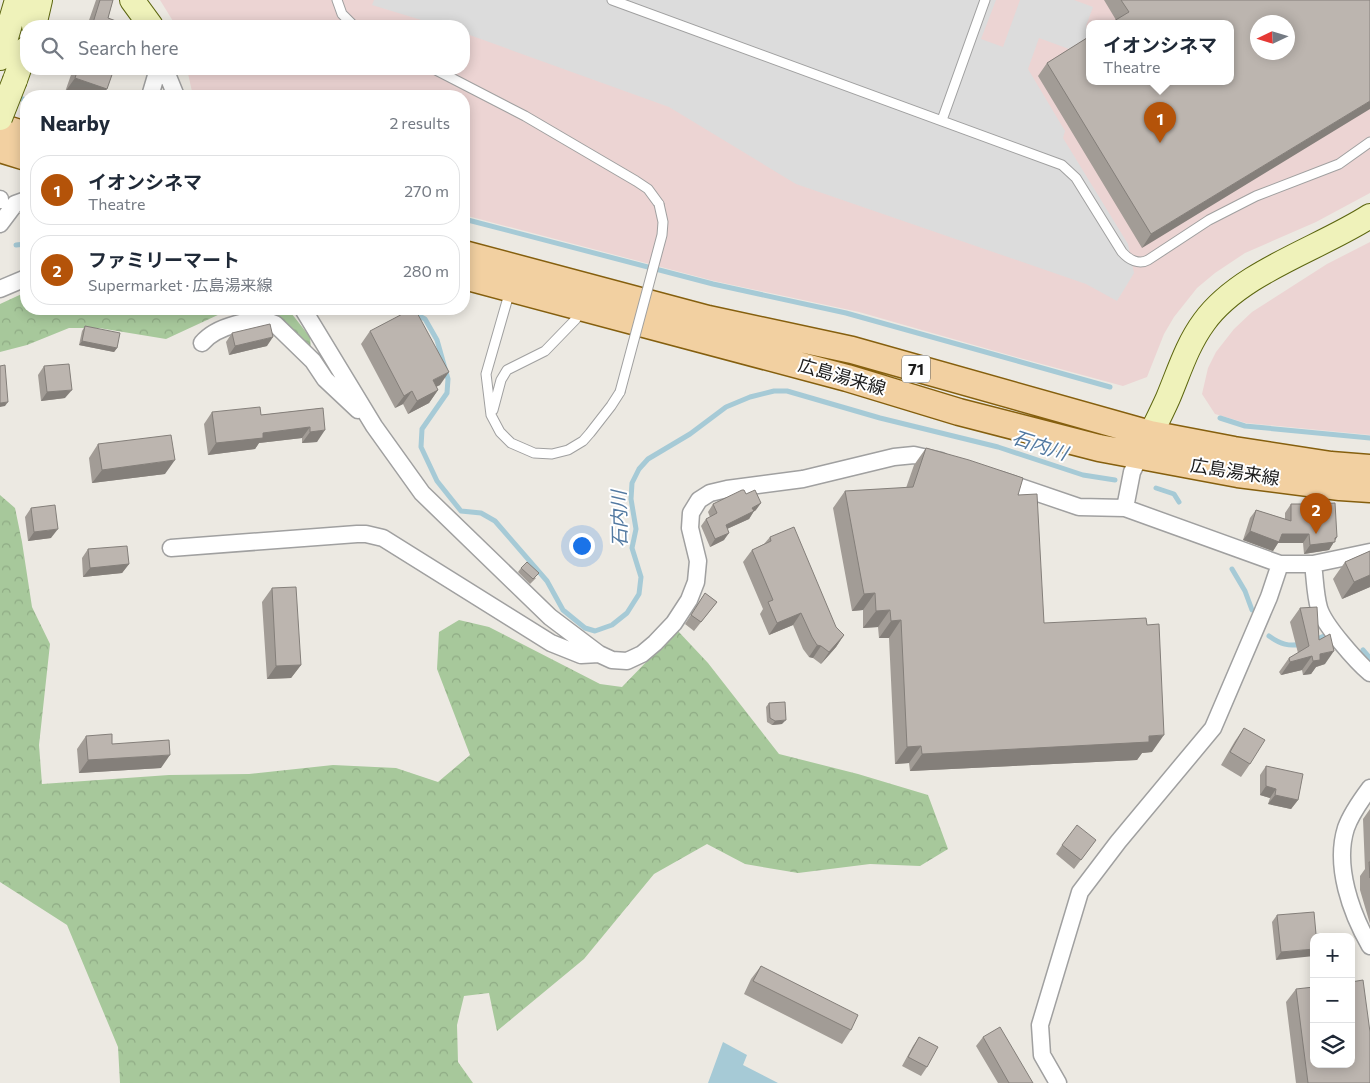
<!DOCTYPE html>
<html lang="en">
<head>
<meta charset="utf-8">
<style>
  body { margin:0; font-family:Commissioner,"Noto Sans JP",sans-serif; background:#f6f6f7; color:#1f2937 }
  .controls { position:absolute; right:15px; bottom:15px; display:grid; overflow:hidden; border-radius:10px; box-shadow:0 2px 12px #0003 }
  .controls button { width:45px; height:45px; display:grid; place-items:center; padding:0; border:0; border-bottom:1px solid #e0e1e3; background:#fff; color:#1f2937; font:25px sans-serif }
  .compass { position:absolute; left:1250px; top:15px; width:45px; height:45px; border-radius:50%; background:#fff; box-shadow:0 2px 12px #0003; rotate:266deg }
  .you { position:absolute; left:581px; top:545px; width:18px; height:18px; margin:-12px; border:4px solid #fff; border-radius:50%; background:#1a73e8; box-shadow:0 0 0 8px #1a73e833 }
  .badge { display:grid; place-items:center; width:32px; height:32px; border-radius:50%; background:#b45309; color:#fff; font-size:16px; font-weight:700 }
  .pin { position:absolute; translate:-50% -41px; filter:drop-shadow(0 1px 2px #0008) }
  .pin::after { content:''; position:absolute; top:26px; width:18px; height:15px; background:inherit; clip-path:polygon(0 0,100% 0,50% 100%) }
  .popup { position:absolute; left:1086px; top:20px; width:148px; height:65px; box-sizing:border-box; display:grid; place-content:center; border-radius:10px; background:#fff; filter:drop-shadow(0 1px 4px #0005); font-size:16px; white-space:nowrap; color:#747a83 }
  .popup b { font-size:19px; color:#1f2937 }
  .popup::after { content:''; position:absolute; left:50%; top:100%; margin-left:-10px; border:10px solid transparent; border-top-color:#fff }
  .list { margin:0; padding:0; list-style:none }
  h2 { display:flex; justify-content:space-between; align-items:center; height:65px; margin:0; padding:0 20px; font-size:21px }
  h2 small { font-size:16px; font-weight:400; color:#747a83 }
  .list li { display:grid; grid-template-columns:32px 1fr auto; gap:15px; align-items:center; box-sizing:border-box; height:70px; margin:0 10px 10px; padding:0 10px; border:1px solid #e0e1e3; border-radius:20px }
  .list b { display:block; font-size:19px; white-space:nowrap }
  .list p { margin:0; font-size:16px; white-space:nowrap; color:#747a83 }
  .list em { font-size:16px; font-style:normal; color:#747a83 }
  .icon { flex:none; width:28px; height:28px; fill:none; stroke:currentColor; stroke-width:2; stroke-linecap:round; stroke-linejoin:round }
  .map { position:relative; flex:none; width:1370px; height:1083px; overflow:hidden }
  .search { position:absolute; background:#fff; box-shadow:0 2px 12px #0003; left:20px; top:20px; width:450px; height:55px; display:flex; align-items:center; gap:12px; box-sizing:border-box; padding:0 18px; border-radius:20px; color:#747a83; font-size:19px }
  .panel { position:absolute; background:#fff; box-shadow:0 2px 12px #0003; left:20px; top:90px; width:450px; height:225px; border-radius:20px }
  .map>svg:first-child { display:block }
  .commercial { fill:#ecd4d3; fill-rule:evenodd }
  .forest { fill:url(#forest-crowns) }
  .parking { fill:#dcdcdc }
  .water { fill:#a6cad6 }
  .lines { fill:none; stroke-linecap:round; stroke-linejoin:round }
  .stream { stroke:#a6cad6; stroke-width:5 }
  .lane-casing { stroke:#a0a0a0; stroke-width:11 }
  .street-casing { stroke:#a0a0a0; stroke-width:19 }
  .secondary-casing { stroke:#5c660f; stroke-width:26 }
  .primary-casing { stroke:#855f0e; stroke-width:29 }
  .lane { stroke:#fff; stroke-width:9 }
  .street { stroke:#fff; stroke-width:16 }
  .secondary { stroke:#eff2ba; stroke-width:24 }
  .primary { stroke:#f2d0a1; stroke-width:26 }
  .lane-bridge-casing { stroke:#a0a0a0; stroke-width:11; stroke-linecap:butt }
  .secondary-bridge-casing { stroke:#5c660f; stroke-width:26; stroke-linecap:butt }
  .lane-bridge { stroke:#fff; stroke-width:9 }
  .secondary-bridge { stroke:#eff2ba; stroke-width:24 }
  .wall { fill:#a29c96 }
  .shaded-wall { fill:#847f7a }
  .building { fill:#bcb5af; stroke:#847f7a; fill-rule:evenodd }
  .labels { text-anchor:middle; stroke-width:4; stroke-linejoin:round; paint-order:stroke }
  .shield { fill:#fff; stroke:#606060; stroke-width:1 }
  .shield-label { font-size:16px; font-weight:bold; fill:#1c1c1c }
  .street-label { font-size:18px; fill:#1c1c1c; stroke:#fff }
  .water-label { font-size:19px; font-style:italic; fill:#5279a1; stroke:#fff }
</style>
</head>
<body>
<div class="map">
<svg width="1370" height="1083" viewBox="0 0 1370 1083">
  <defs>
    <pattern id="forest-crowns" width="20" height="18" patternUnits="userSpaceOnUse" patternTransform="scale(1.25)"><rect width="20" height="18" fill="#a7c89b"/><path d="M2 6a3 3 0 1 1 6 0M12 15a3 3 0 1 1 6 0" fill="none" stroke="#8fab85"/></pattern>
  </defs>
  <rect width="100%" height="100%" fill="#ece9e2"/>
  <path class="commercial" d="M160 0H1370V193L1316 222 1245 253 1215 273 1197 288 1174 317 1164 334 1147 377 1123 386 1009 355 859 312 714 281 464 215V96H193L187 69H464V26H176ZM1258 22H1288V52H1258ZM1090 24H1230V82H1090Z
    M1370 242V435L1246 423 1215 414 1202 394 1208 368 1216 352 1234 329 1252 312 1327 264Z"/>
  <path class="forest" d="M26 292V309H288L310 337 311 350 279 321 259 313 220 314 166 339 99 328H69L27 345 0 352V304Z
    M0 495 15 508 22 542 32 607 50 644 39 745 42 784 169 775 249 774 333 765 396 768 438 782 470 755 437 669 439 632 459 620 489 627 600 684 622 687 677 630 708 663 779 754 858 774 928 795 948 849 920 866 870 864 798 873 745 864 707 844 654 874 584 959 497 1031 489 993 464 996 457 1025 458 1062 473 1083H120L118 1047 67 925 0 882Z"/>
  <path class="parking" d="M374 0H996L981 39 1003 47 1020 0H1074L1093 7 1086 26 1090 36 1069 49 1039 38 1028 69 1065 131 1063 138 1128 244 1134 273 1117 301 1086 284 796 184 669 107 464 33V26H441L372 5Z"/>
  <path class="water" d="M723 1042 747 1055 743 1065 778 1083H708Z"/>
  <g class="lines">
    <path class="stream" d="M15 97 26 100
      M464 219 713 284 846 313 1110 387
      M16 245 26 244
      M406 309 425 319 437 340 448 379 447 393 422 429 421 447 437 481 461 511 481 513 495 521 547 581 563 610 585 628 595 631 612 625 627 613 639 594 641 577 632 548 636 529 631 499 632 483 639 469 648 459 690 434 726 407 750 397 774 391H787L880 418 998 447 1083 475 1115 480
      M1220 418 1245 426 1370 438
      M1156 488 1174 494 1179 502
      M1232 569 1245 591 1252 610
      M1269 636C1280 644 1289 647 1302 644
      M1313 641 1324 636
      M1363 650 1370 658"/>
    <defs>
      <path id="lane" d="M337 0 342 14 354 26
        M612 0 1062 165 1076 178 1122 252C1129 260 1139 265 1148 260L1209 220 1256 196 1339 164 1370 142
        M434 69 525 116 636 181 648 189 659 204
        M942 120 985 0
        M507 301 486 374 491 415 500 432 511 443 534 453 552 454 568 450 583 441 590 433 611 406 620 392
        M493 410 501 380 507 370 545 351 576 319"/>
      <path id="street" d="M165 69 176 96
        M150 96 158 69
        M0 199V200
        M0 224 15 204 26 200
        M0 289 26 278
        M303 309 374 426 422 493 550 617 599 654 612 660 627 661 642 654 655 643 674 623 689 600 696 582 698 561 690 528 691 513 699 500 710 493 727 489 803 479 894 457 914 455 941 461
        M202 343C215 327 255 315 275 324L313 361 325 379 358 410
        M1000 480 1079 507 1125 508 1280 564H1313L1370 552
        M1125 508 1132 472 1140 456
        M171 548 357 534H366L383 538 551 643 581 655 599 654
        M1313 564C1315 578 1315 594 1319 608 1324 625 1356 661 1370 673
        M1370 788C1361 800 1351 814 1346 828 1334 866 1351 913 1370 946
        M1058 1083 1042 1055 1040 1025 1080 892 1118 842 1213 728 1269 597 1280 564"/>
      <path id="secondary" d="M132 0 151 26
        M34 26 40 0
        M0 58 17 0
        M15 80 26 49
        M1143 450C1151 433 1160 416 1168 398 1179 372 1187 345 1204 322 1240 272 1319 249 1370 216"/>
      <path id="primary" d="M0 127 26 135
        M0 149 26 157
        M464 254 708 319 852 350 1150 434 1234 450 1331 465 1370 468
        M464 276 847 378 959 412 1099 448 1238 474 1340 487 1370 489"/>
    </defs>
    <use href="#lane" class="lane-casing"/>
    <use href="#street" class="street-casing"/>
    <use href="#secondary" class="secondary-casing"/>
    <use href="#primary" class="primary-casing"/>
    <use href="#lane" class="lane"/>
    <use href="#street" class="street"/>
    <use href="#secondary" class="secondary"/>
    <use href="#primary" class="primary"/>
    <defs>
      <path id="lane-bridge" d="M620 392 662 235 663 222 659 204"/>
      <path id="secondary-bridge" d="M0 118 15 80"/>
    </defs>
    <use href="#lane-bridge" class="lane-bridge-casing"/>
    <use href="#secondary-bridge" class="secondary-bridge-casing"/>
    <use href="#lane-bridge" class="lane-bridge"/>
    <use href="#secondary-bridge" class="secondary-bridge"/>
  </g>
  <path class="wall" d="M96 0H113L108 18 115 26H87Z
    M1104 0H1370L1142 248 1038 76 1047 63 1116 20Z
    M73 69H114L102 96H80L65 92Z
    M85 326 117 348 114 352 79 345 82 331Z
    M370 331 440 385 436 386 438 390 429 403 408 414 403 404 395 408 361 344Z
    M232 333 267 346 229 355 226 342Z
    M44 366 65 398 41 401 38 375Z
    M323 408 317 442 302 443V438L259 443 255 449 208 455 204 424 212 412 261 415Z
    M98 444 165 474 92 483 89 458Z
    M926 448 1018 495 1044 623 1152 752 1142 753 1137 760 910 771 909 763 895 764 889 638H879L878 627 863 628V610L852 611 833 508 845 491 906 488 914 465Z
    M713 504 756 510 754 511 749 519 727 529 724 540 710 547 701 526 706 519 710 517 708 512Z
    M1291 504 1306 505 1337 537 1329 550 1304 554 1303 543H1278L1273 551 1243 540 1250 518 1256 510 1285 519V513Z
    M31 508 51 538 28 541 25 517Z
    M770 537 836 627 844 635 836 647 821 664 813 658 809 657 803 649 793 625 769 635 760 614 763 609 743 562 752 550 764 544Z
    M88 549 129 564 122 573 83 577 82 558Z
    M1370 551V587L1342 599 1333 579 1345 562Z
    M521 568 536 578 530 584 518 572Z
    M272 588 301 665 291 678 267 679 262 602Z
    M705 593 717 602 694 631 685 624Z
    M1300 608 1319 640 1325 664 1316 667 1311 674 1303 675 1302 670 1281 675 1279 672 1289 658 1298 653 1290 622Z
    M769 703 782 724 772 725 767 722 766 707Z
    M1244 728 1250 764 1241 777 1221 765 1235 741Z
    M86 736 161 768 79 773 77 749Z
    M1266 766 1298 800 1291 809 1268 804 1270 798 1260 795V775Z
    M1370 809V924L1360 890V876L1365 869 1363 819Z
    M1096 840 1074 869 1056 854 1062 845Z
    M1277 915 1316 934 1276 960 1272 922Z
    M761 966 851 1030 842 1044 744 994 751 979Z
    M1296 989 1370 1083H1296L1286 1002Z
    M919 1037 927 1067 921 1076 902 1066 913 1046Z
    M983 1037 1033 1083H998L976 1046Z"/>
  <path class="shaded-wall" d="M75 78 107 89 102 96H80L65 92Z
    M1370 101V109L1142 248 1151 234Z
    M273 337 267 346 229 355 235 346Z
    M82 341 117 348 114 352 79 345Z
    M449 372 440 385 424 393 433 380Z
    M72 390 65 398 41 401 47 392Z
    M438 390 429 403 408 414 417 401Z
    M412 391 403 404 395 408 404 396Z
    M8 402 5 406 0 407V403Z
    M310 427 302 438 259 443 255 449 208 455 216 443 263 433Z
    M325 430 317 442 302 443 310 432Z
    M175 460 165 474 92 483 102 470Z
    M761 503 756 510 752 513 754 511 749 519 720 532 726 525 752 508Z
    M58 529 51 538 28 541 34 532Z
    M1250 531 1282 534H1309L1303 543H1278L1273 551 1243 540Z
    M729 533 724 540 710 547 715 539Z
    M1337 537 1329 550 1304 554 1310 545Z
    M129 564 122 573 83 577 90 568Z
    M1370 575V587L1342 599 1354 582Z
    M875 593 863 610 852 611 864 594Z
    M890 610 878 627 863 628 876 611Z
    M801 613 793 625 769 635 777 623Z
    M901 620 889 638H879L891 621Z
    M844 635 836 647 821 664 829 652Z
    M817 645 821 646 813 658 809 657Z
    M1334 651 1325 664 1316 667 1311 674 1303 675 1313 661 1320 654Z
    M1312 656 1302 670 1281 675 1290 662Z
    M301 665 291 678 267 679 276 666Z
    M786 720 782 724 772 725 775 721Z
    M1164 735 1152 752 1142 753 1137 760 910 771 922 754Z
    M921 746 909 763 895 764 907 747Z
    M170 755 161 768 79 773 88 760Z
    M1266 786 1276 789 1270 798 1260 795Z
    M1275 795 1298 800 1291 809 1268 804Z
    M1314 949V956L1276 960 1281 952Z"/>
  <path class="building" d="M100 0H113L108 18 116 21 115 26H92Z
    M1121 0H1370V101L1151 234 1047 63 1090 36V82H1230V24H1109L1129 12ZM1258 22H1288V52H1258Z
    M78 69H114L107 89 75 78Z
    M412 309H415L449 372 433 380 438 390 417 401 412 391 404 396 370 331Z
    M270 324 273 337 235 346 232 333Z
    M85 326 120 333 117 348 82 341Z
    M69 364 72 390 47 392 44 366Z
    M5 365 8 402 0 403V366Z
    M260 407 261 415 323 408 325 430 310 432V427L263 433V438L216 443 212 412Z
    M171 435 175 460 102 470 98 444Z
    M926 448 969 460 1023 478 1018 495 1037 494 1044 623 1146 618 1147 625 1159 624 1164 735 1149 736V742L922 754 921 746 907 747 901 620 891 621 890 610 876 611 875 593 864 594 845 491 913 487Z
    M742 490H744L746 494 755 490 761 503 752 508 754 511 726 525 729 533 715 539 706 519 717 513 713 504Z
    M1335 503 1337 537 1335 538V542L1310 545 1309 534H1282L1279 542 1250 531 1256 510 1291 521V504H1306V505Z
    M55 505 58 529 34 532 31 508Z
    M794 527 836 627 844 635 829 652 821 646 817 645 812 637 801 613 777 623 768 602 773 600 752 550 771 541 770 537Z
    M127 546 129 564 90 568 88 549Z
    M1370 551V575L1354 582 1345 562Z
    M527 562 539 573 533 579 521 568Z
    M296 587 301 665 276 666 272 588Z
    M705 593 717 602 701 622 691 615Z
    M1317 607 1319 640 1330 634 1334 651 1320 654V660L1313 661 1312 656 1290 662 1289 658 1309 646 1300 608Z
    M785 702 786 720 775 721 770 718 769 703Z
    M1244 728 1265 740 1250 764 1230 752Z
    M112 734V744L169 740 170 755 88 760 86 736Z
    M1266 766 1303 774 1298 800 1275 795 1276 789 1266 786Z
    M1077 825 1096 840 1081 860 1062 845Z
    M1369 862H1370V878V876Z
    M1314 912 1316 934H1323L1324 937H1314V949L1281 952 1277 915Z
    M761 966 858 1015 851 1030 753 981Z
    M1363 980 1370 1032V1083H1308L1296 989 1314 987V1064H1351V982Z
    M1000 1027 1033 1083H1009L983 1037Z
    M919 1037 938 1047 927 1067 908 1057Z"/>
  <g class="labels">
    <rect class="shield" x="902" y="355.5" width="28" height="27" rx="4"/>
    <g class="shield-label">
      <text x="916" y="375">71</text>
    </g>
    <g class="street-label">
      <text transform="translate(842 377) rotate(16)" y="6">広島湯来線</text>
      <text transform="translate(1235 472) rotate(9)" y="6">広島湯来線</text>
    </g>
    <g class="water-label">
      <text transform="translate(1040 445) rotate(18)" y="7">石内川</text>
      <text transform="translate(619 519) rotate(-91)" y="7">石内川</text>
    </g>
  </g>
</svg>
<div class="controls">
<button>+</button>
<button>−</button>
<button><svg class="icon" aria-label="layers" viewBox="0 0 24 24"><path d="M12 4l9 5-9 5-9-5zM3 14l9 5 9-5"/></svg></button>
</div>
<svg class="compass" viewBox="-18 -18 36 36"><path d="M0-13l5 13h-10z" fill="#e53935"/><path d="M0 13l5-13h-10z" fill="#747a83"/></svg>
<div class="you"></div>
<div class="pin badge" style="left:1160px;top:143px">1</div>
<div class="popup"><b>イオンシネマ</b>Theatre</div>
<div class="pin badge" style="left:1316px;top:534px">2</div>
<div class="search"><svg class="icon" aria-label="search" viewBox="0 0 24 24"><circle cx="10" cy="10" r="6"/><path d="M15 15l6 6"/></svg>Search here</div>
<section class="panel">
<h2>Nearby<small>2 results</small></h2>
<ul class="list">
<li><span class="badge">1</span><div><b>イオンシネマ</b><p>Theatre</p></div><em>270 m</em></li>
<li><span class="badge">2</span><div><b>ファミリーマート</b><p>Supermarket · 広島湯来線</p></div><em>280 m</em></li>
</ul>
</section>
</div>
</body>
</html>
